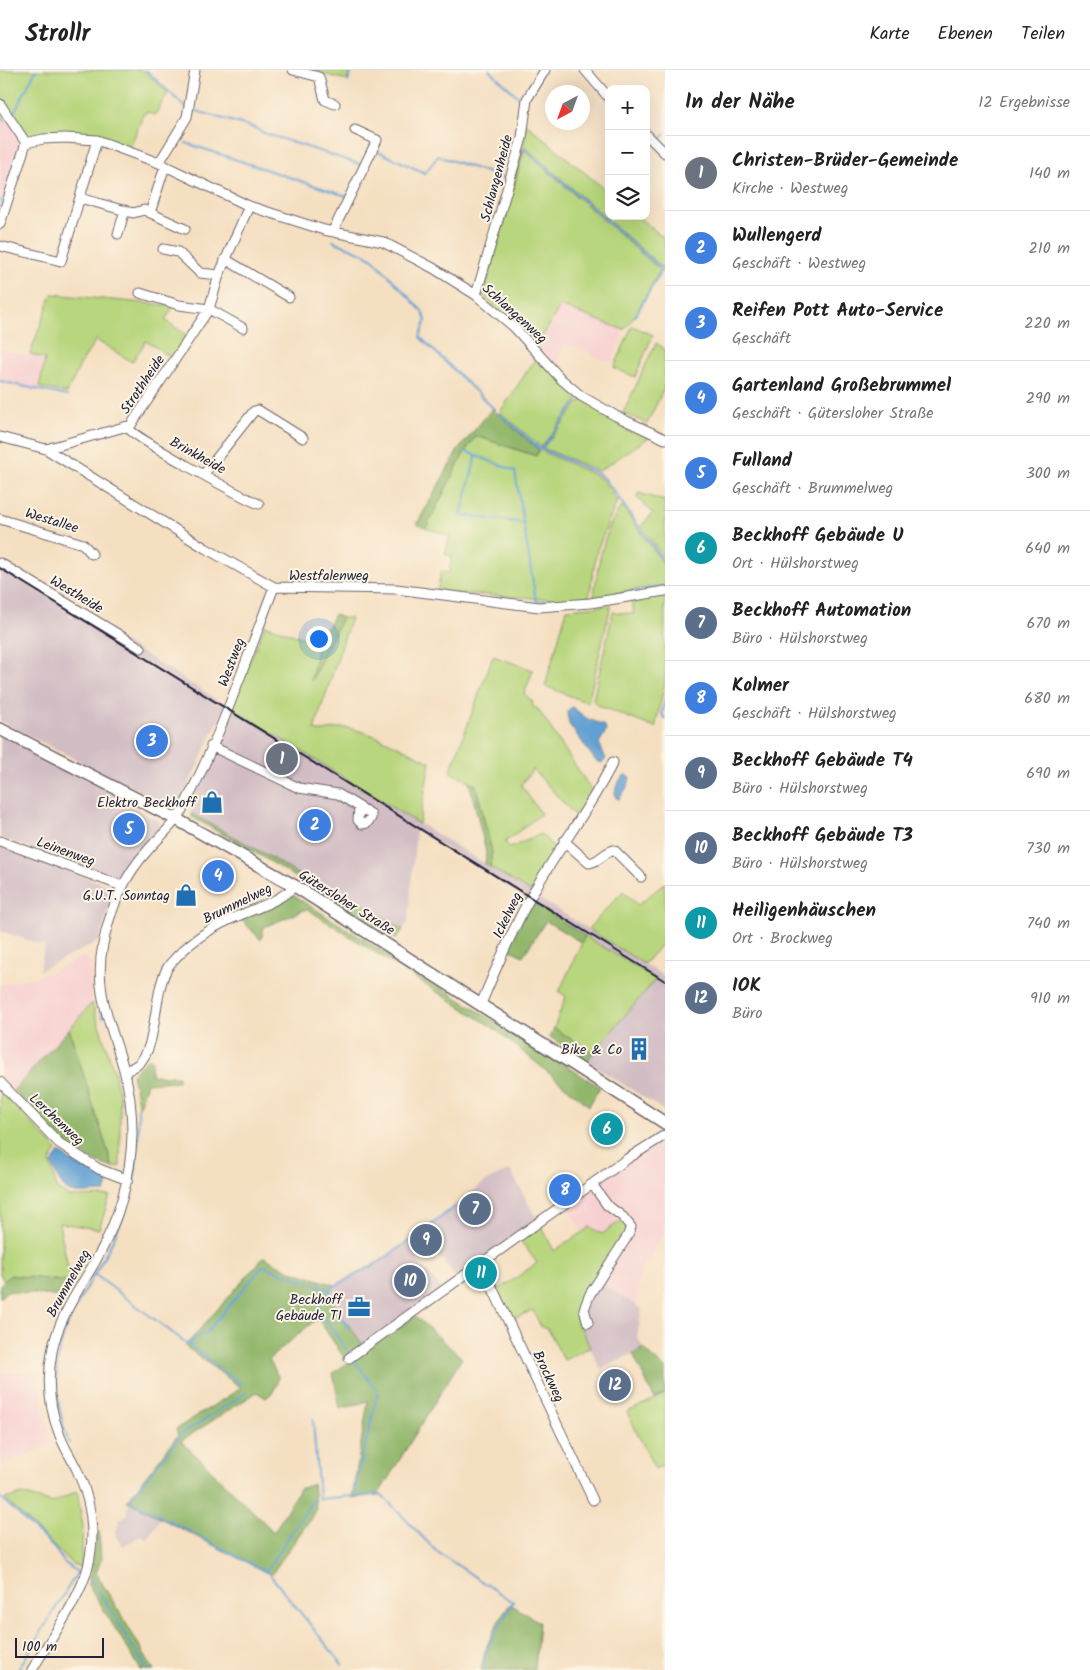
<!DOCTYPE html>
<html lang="de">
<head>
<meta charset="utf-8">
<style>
  body { margin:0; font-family:Kalam,sans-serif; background:#f2f2f2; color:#222 }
  .controls { position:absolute; right:15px; top:15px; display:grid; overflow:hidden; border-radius:10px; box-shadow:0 5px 20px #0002 }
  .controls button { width:45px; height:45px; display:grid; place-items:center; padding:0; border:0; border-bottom:1px solid #e0e0e0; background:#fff; color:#222; font:25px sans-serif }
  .compass { position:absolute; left:545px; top:15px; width:45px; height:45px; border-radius:50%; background:#fff; box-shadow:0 5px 20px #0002; rotate:221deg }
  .scale { position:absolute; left:15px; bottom:12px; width:89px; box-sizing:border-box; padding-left:5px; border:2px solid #22223b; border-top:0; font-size:14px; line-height:18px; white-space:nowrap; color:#22223b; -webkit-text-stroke:4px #fcf5e5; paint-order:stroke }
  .you { position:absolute; left:318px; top:568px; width:18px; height:18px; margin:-12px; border:4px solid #fff; border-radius:50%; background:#1a73e8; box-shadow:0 0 0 8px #1a73e833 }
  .badge { display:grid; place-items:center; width:32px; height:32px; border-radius:50%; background:#0f766e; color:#fff; font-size:16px; font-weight:700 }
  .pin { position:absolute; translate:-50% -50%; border:2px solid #fff; box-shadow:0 1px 5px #0006 }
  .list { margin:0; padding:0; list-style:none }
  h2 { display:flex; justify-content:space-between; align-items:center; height:65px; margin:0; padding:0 20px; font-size:21px }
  h2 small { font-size:16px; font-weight:400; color:#767676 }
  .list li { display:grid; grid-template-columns:32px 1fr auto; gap:15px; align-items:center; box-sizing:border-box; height:75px; padding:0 20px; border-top:1px solid #e0e0e0 }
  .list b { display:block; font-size:19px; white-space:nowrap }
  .list p { margin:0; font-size:16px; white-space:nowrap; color:#767676 }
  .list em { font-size:16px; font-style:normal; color:#767676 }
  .icon { flex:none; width:28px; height:28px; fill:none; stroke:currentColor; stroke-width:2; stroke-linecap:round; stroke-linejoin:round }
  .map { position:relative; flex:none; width:665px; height:1600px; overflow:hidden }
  header { display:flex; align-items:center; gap:30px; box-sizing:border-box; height:70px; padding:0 25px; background:#fff; border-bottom:1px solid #e0e0e0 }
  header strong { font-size:24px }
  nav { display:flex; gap:28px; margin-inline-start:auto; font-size:18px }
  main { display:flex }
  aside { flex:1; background:#fff }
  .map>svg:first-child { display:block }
  .built { fill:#f7cfd0 }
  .industrial { fill:#d2bdc5 }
  .green { fill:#b8d67d; stroke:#6d7c5c }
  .forest { fill:#92b76c; stroke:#5a6c54 }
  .water { fill:#62a0d3; stroke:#426187 }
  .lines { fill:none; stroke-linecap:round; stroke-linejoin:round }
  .stream { stroke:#62a0d3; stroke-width:2 }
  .minor-casing { stroke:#6c646a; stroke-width:11 }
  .major-casing { stroke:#6c646a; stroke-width:14 }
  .minor { stroke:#fff; stroke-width:9 }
  .major { stroke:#fff; stroke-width:11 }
  .rail { stroke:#22223b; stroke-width:2 }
  .labels { text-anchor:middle; stroke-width:4; stroke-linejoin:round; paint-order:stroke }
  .street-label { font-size:14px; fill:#22223b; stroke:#fcf5e5 }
  .poi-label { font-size:14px; fill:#22223b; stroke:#fcf5e5; text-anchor:end }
</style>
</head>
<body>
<header>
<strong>Strollr</strong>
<nav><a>Karte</a><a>Ebenen</a><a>Teilen</a></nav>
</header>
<main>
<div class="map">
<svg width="665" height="1600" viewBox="0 0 665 1600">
  <rect width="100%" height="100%" fill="#fcf5e5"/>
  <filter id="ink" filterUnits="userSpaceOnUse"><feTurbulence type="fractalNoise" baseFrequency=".02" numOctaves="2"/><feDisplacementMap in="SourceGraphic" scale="10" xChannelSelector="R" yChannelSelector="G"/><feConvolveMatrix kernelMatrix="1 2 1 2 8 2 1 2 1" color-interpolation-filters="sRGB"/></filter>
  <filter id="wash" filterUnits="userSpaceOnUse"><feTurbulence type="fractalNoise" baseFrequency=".0096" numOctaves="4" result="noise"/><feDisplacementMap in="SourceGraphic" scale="20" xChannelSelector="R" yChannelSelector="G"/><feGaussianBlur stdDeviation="1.12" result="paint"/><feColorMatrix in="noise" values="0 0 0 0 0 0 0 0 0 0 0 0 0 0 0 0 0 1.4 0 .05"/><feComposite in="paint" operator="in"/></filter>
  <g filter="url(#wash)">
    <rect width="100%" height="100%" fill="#f5dfc1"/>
    <path class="built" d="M0 49 9 52 22 72 4 130 0 128Z
      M560 236 624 260 612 292 590 286V282L564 274 555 299 537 276Z
      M0 279 44 290 36 322 0 313Z
      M85 886 92 894 90 905 92 933 13 1021 0 1009V915L49 903Z
      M665 1073V1162L641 1200 636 1235 595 1210 622 1150 602 1164 590 1157 582 1162 567 1136 636 1086Z
      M0 1302 39 1303 43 1343 53 1373 0 1396Z"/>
    <path class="industrial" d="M0 495 73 539 70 546 73 547 76 542 226 635 179 734 173 738 0 651Z
      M231 638 531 822 528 829 416 760 408 852 403 860 360 832 348 835 270 787 191 743 193 726Z
      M0 663 57 692 159 752V762L139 783 122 806 113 808 0 767Z
      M0 776 110 816 113 822 99 871 39 901 45 876 0 861Z
      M534 825 665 907V1041L587 991 655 909 531 831Z
      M510 1100 537 1149 456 1208 433 1178 417 1190 442 1219 364 1276 327 1226 335 1215 383 1189 486 1111Z
      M595 1210 642 1239 637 1267 644 1278 601 1300 576 1248V1241Z
      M131 1433 161 1448 146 1470 142 1465 123 1476 115 1464 120 1450 129 1443 126 1439Z"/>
    <path class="green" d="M0 0H143L168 23 155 45 147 42 143 45 130 78 92 65 59 64 60 61 26 67 0 29Z
      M306 0H351L347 10Z
      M525 53 609 123V146H637L665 169V200L524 76Z
      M524 80 660 200 634 247 624 260 560 236 537 276 483 226Z
      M52 224 174 236 165 250 188 266 172 288 146 271 132 292 96 270 81 293 67 323 39 317 45 289 30 284Z
      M632 256 653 265 635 307 614 298Z
      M656 273 665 279V316L647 354 623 343Z
      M538 285 580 327 541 377 500 342Z
      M582 329 651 366 599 401 543 378Z
      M476 366 536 386 539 380 595 405 604 411 617 431 597 480 589 527 566 530 437 522 441 501 449 503 452 486 445 484 450 466 426 458 464 383Z
      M639 423 665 431V489L641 456 653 443 636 427Z
      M622 436 665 496V515L594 527C597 498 603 460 622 436Z
      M665 525V613L655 658 597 635 593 630 613 542 634 544 631 530Z
      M611 535 588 633 545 616 567 539Z
      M342 548H351L314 660C324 664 336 656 348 658 378 664 403 679 430 692L419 754 231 638 265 555 318 573 312 609Z
      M493 586 533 600 524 624 533 632 532 636 538 639 594 724 577 748 533 699 521 715 541 744 505 772 510 778 541 764 557 781 531 822 490 797 492 782 476 715 450 702Z
      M665 813V870L644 894 588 859 623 821 638 835Z
      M585 866 656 909 593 983 554 958 566 926 559 922Z
      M92 933 114 1001 120 1029V1096L113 1098 69 959Z
      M0 1021 57 1080 50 1092 57 1119 69 1127 110 1126 99 1159 59 1153 71 1212 10 1205 4 1211 0 1204Z
      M622 1150 627 1154 626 1163 576 1241V1248L590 1277 564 1290 548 1259 541 1257 533 1240 510 1251 497 1221 537 1193 520 1170 541 1155 554 1181 590 1157 602 1164Z
      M665 1324V1394L655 1399 627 1342Z
      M77 1421 83 1457 81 1498 73 1495 5 1429 22 1424 53 1433Z"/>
    <path class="forest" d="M522 78 524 80 483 226 480 224Z
      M492 339 539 380 536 386 476 366 464 383 426 458 417 454 458 380Z
      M334 544 342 548 311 611 317 579Z
      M469 711 475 715 492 782 490 797 485 794 486 782Z
      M191 743 270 787 348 835 360 832 403 860 396 869 266 789 192 747Z
      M291 824 600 1017 589 1036 495 959 307 839 264 857 261 870 241 849Z
      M531 831 585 866 582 873 546 851 523 886 508 879Z
      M554 958 593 983 587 991 550 967Z
      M69 959 113 1098C70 1085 43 1052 13 1021Z
      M148 988 152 990 151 1005 178 1006V1011L147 1013 139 1038 132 1004Z
      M264 1187 288 1200 335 1215 327 1226 364 1276 345 1289 319 1250 314 1251 269 1289 279 1308 273 1322 266 1328 257 1322 181 1371 274 1462 299 1419 313 1414 316 1441 271 1505 127 1431 178 1365 176 1359 241 1318 185 1276Z
      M10 1205 71 1212 63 1227 7 1221 0 1228V1215Z
      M415 1246 462 1288 378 1425 352 1428 368 1331 340 1339 333 1303Z
      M644 1278 665 1299V1324L654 1328 633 1284Z
      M99 1461 101 1490 96 1503 154 1600H141L88 1515 97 1462Z
      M510 1534 539 1552 535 1600H481C485 1574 495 1556 510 1534Z"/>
    <path class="water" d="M572 637 586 648 605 656 606 661 599 673 606 689 602 693 596 691 569 654 567 641Z
      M625 705 630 707C629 716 624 722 619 729L616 728C613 721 618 710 625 705Z
      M59 1082 77 1095 109 1111 105 1122C71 1123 65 1130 52 1094Z"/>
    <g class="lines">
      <path class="stream" d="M146 0 185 37
        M489 0 522 30
        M348 12 352 0
        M193 40 255 58 261 62 362 95
        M14 43 36 0
        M0 47 6 50
        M660 71 665 64
        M186 73 346 126
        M524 78 665 202
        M375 80 425 103 438 86 507 109
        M0 130 2 131 0 138
        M333 171 367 185 374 190 422 241 426 250 420 267 494 339
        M635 246 662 200
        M0 311 67 326
        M499 343 539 378 597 403 605 409 665 493
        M541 379 577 332
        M465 381 515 401 536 531 551 532
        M476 386 461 445 524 453
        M619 524 665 516
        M665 631 662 644 665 649
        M97 920 103 948
        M94 1204 241 1314
        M318 1238 317 1236 335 1216 381 1191 455 1137
        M337 1241 349 1259
        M321 1243 349 1284
        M188 1275 196 1268 206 1263 263 1196 331 1220
        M354 1290 378 1322 353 1426 381 1424 436 1481 513 1532 485 1583 484 1600
        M246 1323 182 1364 130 1430 268 1503
        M313 1350 319 1429 352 1426
        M69 1373C28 1260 96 1229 128 1133 138 1104 139 1070 138 1039
        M0 1427 54 1478 64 1492 81 1505
        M266 1501 313 1430
        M271 1506 342 1594
        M87 1508 93 1512 147 1600
        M18 1600 77 1503"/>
    </g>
  </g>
  <g filter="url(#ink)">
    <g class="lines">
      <defs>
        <path id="minor" d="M293 0 319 7 325 30 335 34
          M585 0 609 28
          M0 34 26 73 0 154
          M646 64 665 83
          M26 73 43 69 65 68 97 70 159 93 249 136 324 160 383 172 433 198 476 225 514 257 561 309 581 326 616 346 665 369
          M159 93 187 47 195 0
          M80 128 133 143 144 140 185 159
          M150 143 165 96
          M333 161 377 70 355 60
          M118 164 125 140
          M0 176 61 191 97 70
          M163 179 178 182 200 203 219 205
          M225 189 289 227
          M140 223 179 235 209 239 243 258
          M476 225 522 68 527 29 545 0
          M127 357C131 366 242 427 259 434
          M0 367 46 379 205 478 274 517 396 519 539 537 590 533 665 521
          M46 379 131 355 209 239 219 205 249 136
          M204 404 254 341 258 340 303 368
          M0 449 83 474 92 484
          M0 493 141 578
          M211 676 299 718 338 724 371 744V748L367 753 362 754 358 750 359 737
          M0 771 122 816
          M564 771 589 793C599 792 604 782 614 780L641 807
          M481 934C496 898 512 860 531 826 557 780 590 739 613 692
          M125 1002C129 999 135 997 138 994 159 978 152 917 170 894 186 875 209 859 231 849 253 839 277 833 295 816
          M0 1012 59 1073 99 1099 128 1110
          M481 1194 593 1430
          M588 1253 584 1239 590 1224 627 1167 631 1157 623 1147 607 1135 592 1114
          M349 1288 627 1089 665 1065
          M32 1600C49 1571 80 1529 88 1497 96 1464 91 1430 77 1400 71 1387 63 1376 59 1363 49 1337 47 1309 52 1282 58 1249 78 1221 95 1192 118 1152 131 1110 132 1064 132 1042 130 1021 124 1000 112 955 93 923 103 874 110 840 124 806 148 780 160 766 173 757 182 740 219 671 246 590 274 517"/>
        <path id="major" d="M0 659 176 749 295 816 665 1053"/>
      </defs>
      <use href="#minor" class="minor-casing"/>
      <use href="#major" class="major-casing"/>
      <use href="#minor" class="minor"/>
      <use href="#major" class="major"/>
      <path class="rail" d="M0 498 665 911"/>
    </g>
  </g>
  <defs>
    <symbol id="shop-bare" viewBox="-9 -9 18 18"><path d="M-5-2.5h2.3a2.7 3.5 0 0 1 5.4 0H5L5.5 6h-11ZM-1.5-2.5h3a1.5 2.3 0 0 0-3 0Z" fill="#1f6fb2" stroke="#fcf5e5" stroke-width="2.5" paint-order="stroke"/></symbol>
    <symbol id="building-bare" viewBox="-9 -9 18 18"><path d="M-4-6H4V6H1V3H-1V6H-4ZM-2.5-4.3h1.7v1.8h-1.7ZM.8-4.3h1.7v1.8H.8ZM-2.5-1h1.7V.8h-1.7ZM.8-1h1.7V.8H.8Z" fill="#1f6fb2" stroke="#fcf5e5" stroke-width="2.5" paint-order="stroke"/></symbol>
    <symbol id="office-bare" viewBox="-9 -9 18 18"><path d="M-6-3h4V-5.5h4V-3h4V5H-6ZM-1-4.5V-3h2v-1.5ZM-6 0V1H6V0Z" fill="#1f6fb2" stroke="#fcf5e5" stroke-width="2.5" paint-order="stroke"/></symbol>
  </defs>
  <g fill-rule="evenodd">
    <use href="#shop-bare" x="196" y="716" width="32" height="32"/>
    <use href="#shop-bare" x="170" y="809" width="32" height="32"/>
    <use href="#building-bare" x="623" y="963" width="32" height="32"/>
    <use href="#office-bare" x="343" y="1221" width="32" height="32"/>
  </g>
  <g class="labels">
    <g class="street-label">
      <text transform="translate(496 108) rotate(-75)" y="5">Schlangenheide</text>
      <text transform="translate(515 243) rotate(42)" y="5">Schlangenweg</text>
      <text transform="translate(142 314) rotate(-56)" y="5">Strothheide</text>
      <text transform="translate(198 385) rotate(29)" y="5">Brinkheide</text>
      <text transform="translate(52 450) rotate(17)" y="5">Westallee</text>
      <text x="329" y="510">Westfalenweg</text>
      <text transform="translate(77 524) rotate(31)" y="5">Westheide</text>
      <text transform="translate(231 592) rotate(-69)" y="5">Westweg</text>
      <text transform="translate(66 781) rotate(20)" y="5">Leinenweg</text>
      <text transform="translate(347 832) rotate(32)" y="5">Gütersloher Straße</text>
      <text transform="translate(237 833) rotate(-26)" y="5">Brummelweg</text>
      <text transform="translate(507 845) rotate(-64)" y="5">Ickelweg</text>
      <text transform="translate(57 1049) rotate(43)" y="5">Lerchenweg</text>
      <text transform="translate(68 1213) rotate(-61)" y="5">Brummelweg</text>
      <text transform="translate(549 1306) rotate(65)" y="5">Brockweg</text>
    </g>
    <g class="poi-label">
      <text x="196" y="737">Elektro Beckhoff</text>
      <text x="170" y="830">G.U.T. Sonntag</text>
      <text x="622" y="984">Bike &amp; Co</text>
      <text x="342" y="1234">Beckhoff<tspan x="342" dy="16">Gebäude T1</tspan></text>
    </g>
  </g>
</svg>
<div class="controls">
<button>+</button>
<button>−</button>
<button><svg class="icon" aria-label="layers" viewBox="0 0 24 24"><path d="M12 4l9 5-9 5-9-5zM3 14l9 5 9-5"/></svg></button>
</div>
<svg class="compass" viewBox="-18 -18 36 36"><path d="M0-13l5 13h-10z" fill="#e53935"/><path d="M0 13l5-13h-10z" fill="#767676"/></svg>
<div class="scale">100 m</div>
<div class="you"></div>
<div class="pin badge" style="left:282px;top:689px;background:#6b7280">1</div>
<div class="pin badge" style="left:315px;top:755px;background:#3f7fe0">2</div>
<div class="pin badge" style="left:152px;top:671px;background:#3f7fe0">3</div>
<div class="pin badge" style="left:218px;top:806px;background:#3f7fe0">4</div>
<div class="pin badge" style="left:129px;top:759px;background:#3f7fe0">5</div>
<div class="pin badge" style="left:607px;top:1059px;background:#0f9aa8">6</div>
<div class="pin badge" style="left:475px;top:1139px;background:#5c6f8a">7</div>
<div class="pin badge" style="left:565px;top:1120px;background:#3f7fe0">8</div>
<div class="pin badge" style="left:426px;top:1170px;background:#5c6f8a">9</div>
<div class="pin badge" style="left:410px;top:1211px;background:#5c6f8a">10</div>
<div class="pin badge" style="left:481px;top:1203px;background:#0f9aa8">11</div>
<div class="pin badge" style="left:615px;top:1315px;background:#5c6f8a">12</div>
</div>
<aside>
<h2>In der Nähe<small>12 Ergebnisse</small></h2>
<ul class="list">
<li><span class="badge" style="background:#6b7280">1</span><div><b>Christen-Brüder-Gemeinde</b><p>Kirche · Westweg</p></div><em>140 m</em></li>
<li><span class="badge" style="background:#3f7fe0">2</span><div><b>Wullengerd</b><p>Geschäft · Westweg</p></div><em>210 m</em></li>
<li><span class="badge" style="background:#3f7fe0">3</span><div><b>Reifen Pott Auto-Service</b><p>Geschäft</p></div><em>220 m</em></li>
<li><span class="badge" style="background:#3f7fe0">4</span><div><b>Gartenland Großebrummel</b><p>Geschäft · Gütersloher Straße</p></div><em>290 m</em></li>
<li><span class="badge" style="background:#3f7fe0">5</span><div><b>Fulland</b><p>Geschäft · Brummelweg</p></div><em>300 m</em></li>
<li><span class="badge" style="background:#0f9aa8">6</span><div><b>Beckhoff Gebäude U</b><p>Ort · Hülshorstweg</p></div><em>640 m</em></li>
<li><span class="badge" style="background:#5c6f8a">7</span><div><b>Beckhoff Automation</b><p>Büro · Hülshorstweg</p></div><em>670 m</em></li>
<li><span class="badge" style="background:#3f7fe0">8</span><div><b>Kolmer</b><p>Geschäft · Hülshorstweg</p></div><em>680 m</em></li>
<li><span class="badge" style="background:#5c6f8a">9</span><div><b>Beckhoff Gebäude T4</b><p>Büro · Hülshorstweg</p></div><em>690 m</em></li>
<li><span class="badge" style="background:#5c6f8a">10</span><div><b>Beckhoff Gebäude T3</b><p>Büro · Hülshorstweg</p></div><em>730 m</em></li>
<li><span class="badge" style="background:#0f9aa8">11</span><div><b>Heiligenhäuschen</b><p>Ort · Brockweg</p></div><em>740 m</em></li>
<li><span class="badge" style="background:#5c6f8a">12</span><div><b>IOK</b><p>Büro</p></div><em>910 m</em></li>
</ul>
</aside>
</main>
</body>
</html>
